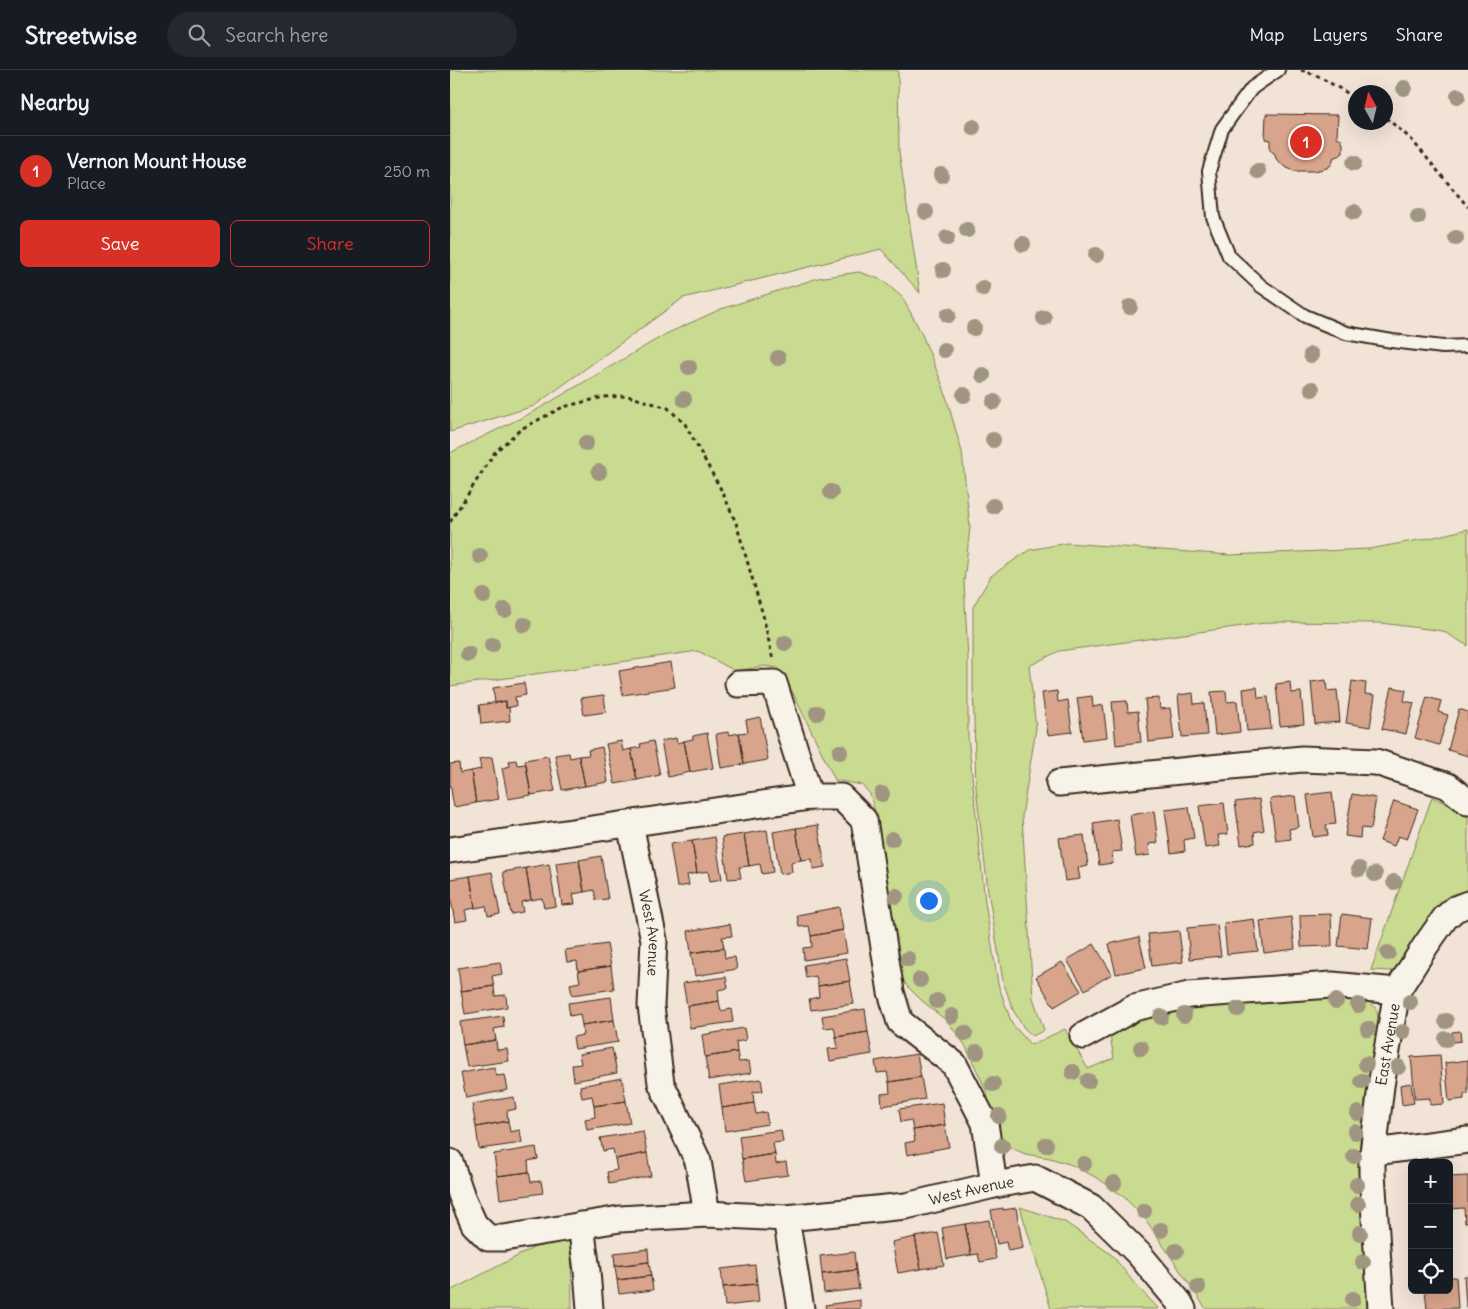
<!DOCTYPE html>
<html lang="en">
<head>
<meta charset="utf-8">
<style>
  body { margin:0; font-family:Delius,sans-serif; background:#242831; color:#f1f3f6 }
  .controls { position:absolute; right:15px; bottom:15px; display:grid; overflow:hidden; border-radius:8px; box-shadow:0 5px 20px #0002 }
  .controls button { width:45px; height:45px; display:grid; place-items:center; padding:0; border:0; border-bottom:1px solid #363941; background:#171b24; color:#f1f3f6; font:25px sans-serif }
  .compass { position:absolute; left:898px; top:15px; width:45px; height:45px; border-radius:50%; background:#171b24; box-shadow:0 5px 20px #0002; rotate:352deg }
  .you { position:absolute; left:478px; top:830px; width:18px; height:18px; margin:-12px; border:4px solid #fff; border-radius:50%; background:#1a73e8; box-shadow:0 0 0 8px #1a73e833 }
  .badge { display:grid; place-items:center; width:32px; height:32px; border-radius:50%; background:#d93025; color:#fff; font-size:16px; font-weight:700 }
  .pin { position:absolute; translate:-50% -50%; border:2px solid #fff; box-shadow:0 1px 5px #0006 }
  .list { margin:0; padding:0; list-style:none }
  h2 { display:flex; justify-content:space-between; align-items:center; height:65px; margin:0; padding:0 20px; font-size:21px }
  h2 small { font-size:16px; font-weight:400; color:#9ea1a6 }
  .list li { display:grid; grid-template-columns:32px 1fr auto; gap:15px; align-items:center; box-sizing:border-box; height:70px; padding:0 20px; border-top:1px solid #363941 }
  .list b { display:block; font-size:19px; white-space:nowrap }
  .list p { margin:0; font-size:16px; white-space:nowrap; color:#9ea1a6 }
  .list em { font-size:16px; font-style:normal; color:#9ea1a6 }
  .actions { display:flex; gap:10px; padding:15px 20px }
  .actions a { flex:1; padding:11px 0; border:1px solid #d93025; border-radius:8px; text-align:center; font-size:18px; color:#d93025 }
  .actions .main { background:#d93025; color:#fff }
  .icon { flex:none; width:28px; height:28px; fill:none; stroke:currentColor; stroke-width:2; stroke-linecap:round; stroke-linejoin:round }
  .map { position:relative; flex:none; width:1018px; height:1239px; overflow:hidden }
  header { display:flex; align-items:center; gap:30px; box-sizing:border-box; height:70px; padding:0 25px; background:#171b24; border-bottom:1px solid #363941 }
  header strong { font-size:24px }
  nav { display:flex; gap:28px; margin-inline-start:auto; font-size:18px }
  .search { width:350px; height:45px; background:#242831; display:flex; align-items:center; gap:12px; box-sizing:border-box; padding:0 18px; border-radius:28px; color:#9ea1a6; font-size:19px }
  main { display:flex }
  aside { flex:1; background:#171b24 }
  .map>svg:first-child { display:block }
  .green { fill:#c9db90; stroke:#828257 }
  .building { fill:#d8a48c; stroke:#3b2a1e }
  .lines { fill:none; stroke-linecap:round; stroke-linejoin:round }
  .lane-casing { stroke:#3b2a1e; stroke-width:16 }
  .street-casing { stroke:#3b2a1e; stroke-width:29 }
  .path { stroke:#3b2a1e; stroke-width:3; stroke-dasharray:4 4; stroke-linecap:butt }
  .lane { stroke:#f7f3e8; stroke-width:12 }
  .street { stroke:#f7f3e8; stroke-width:25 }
  .tree { fill:#a09580 }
  .labels { text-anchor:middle; stroke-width:4; stroke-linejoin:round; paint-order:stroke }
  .street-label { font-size:15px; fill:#3b2a1e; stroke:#f7f3e8 }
</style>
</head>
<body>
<header>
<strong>Streetwise</strong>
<div class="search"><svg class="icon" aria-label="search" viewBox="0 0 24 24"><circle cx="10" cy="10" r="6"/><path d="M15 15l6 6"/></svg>Search here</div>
<nav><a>Map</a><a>Layers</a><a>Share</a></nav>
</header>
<main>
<aside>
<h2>Nearby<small></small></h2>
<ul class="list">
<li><span class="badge">1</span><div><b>Vernon Mount House</b><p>Place</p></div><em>250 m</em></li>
</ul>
<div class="actions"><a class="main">Save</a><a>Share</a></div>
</aside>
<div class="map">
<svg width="1018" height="1239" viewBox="0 0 1018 1239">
  <rect width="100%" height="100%" fill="#f1e3d6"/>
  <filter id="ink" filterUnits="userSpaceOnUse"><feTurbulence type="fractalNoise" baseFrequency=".02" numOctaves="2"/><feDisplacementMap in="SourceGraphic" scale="10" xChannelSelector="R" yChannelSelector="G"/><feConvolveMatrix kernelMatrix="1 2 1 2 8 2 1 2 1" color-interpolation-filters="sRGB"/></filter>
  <g filter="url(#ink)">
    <path class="green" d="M0 0H448L449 82 470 223 431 179 233 228 84 336 0 362Z
      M409 202 432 210 452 227 471 262 493 316 512 382 520 457 514 512 518 590V666L535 832 548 914 562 954 581 975 615 959 638 999 664 988 660 966 683 951 757 933 905 925C925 935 929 935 928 959 920 1007 906 1066 909 1114 910 1138 925 1222 916 1239H756L696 1150 674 1127 649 1109 622 1095 600 1088 575 1084 555 1075 548 1067 536 1020 515 975 498 952 470 929 456 915 448 899 431 797 425 742 420 724 412 715 385 710 339 615 328 598 315 596 285 601 248 581 0 616V383L83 342 216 264 271 239 368 208Z
      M1018 459V576L993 561 931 553 822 552 609 581 579 596 586 658 572 746 583 928 594 960 583 966 574 958 563 940 553 911 538 821 526 718 523 616V537L541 506 579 480 617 473 780 485 919 479 980 468Z
      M982 727 1009 740 1018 747V824L946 899 941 901 921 900Z
      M570 1137 615 1152 662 1185 684 1213 709 1239H601Z
      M121 1169 122 1239H0V1221L85 1177Z"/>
    <path class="building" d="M816 44 888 45 887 67 891 69 893 74V83L889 86 884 87 881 95 877 98 865 101H844L835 97 826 89 825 84 820 80V70L815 69Z
      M221 592 225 617 173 625 169 601Z
      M876 610 877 621 887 620 890 652 865 654 861 612Z
      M902 611 916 613 915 624 925 625 920 657 896 653Z
      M840 612 841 623 851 622 854 654 830 656 826 614Z
      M74 613 76 625 65 627 66 636 56 638V631L45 633 43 618Z
      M807 617 808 628 818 627 821 659 797 661 793 619Z
      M942 617 956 620 954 631 964 633 956 664 932 659Z
      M607 621 608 632 618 630 622 662 598 665 592 623Z
      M776 621 777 632 787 631 790 662 765 665 761 622Z
      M743 623 744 634 754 633 757 665 732 667 728 625Z
      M154 625 156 642 134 645 131 628Z
      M642 626 643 637 653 635 657 667 633 670 627 628Z
      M977 627 991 631 988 642 998 645 989 675 965 668Z
      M709 628 710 639 720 638 724 669 699 672 695 629Z
      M56 631V638L59 637 60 651 31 654 29 635Z
      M677 631 678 642 688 641 691 672 666 675 662 632Z
      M1009 639 1018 642V686L998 680Z
      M310 647 318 690 294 694 289 663 298 662 296 650Z
      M278 662 279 665 289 663 294 694 271 698 266 664Z
      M257 663 263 698 240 702 234 671 243 669V666Z
      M226 668 227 673 234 671 240 702 218 707 211 671Z
      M171 671 173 681 181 679 187 710 165 714 156 674Z
      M203 671 210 705 187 710 181 679 191 677 190 674Z
      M152 677 158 712 135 716 129 686 139 685 138 680Z
      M119 683 120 688 129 686 135 716 112 720 105 685Z
      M98 686 105 721 81 725 75 690Z
      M42 687 49 729 26 733 21 701 31 699 29 689Z
      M66 690 67 695 76 694 81 725 58 729 52 698 60 696 59 691Z
      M9 693 10 703 21 701 26 733 4 737 0 714V694Z
      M882 722 886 754 876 755 878 765 863 767 857 725Z
      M902 724 926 728 921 759 911 758 910 768 895 766Z
      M845 726 849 757 839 759 841 769 826 771 820 729Z
      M809 729 814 760 804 762 805 773 791 775 785 732Z
      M944 731 968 739 957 769 948 766 944 776 930 771Z
      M774 733 778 764 768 765 770 776 755 778 749 736Z
      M739 737 744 768 734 770 735 781 721 783 715 740Z
      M704 741 708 773 699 774 700 785 686 787 680 745Z
      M667 749 672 781 662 782 663 793 649 795 643 753Z
      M368 755 375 797 363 799 362 789 351 790 346 758Z
      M346 758 351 790 341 792 342 802 330 804 323 762Z
      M317 760 323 802 312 804 310 794 299 796 294 764Z
      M294 764 299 796 289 797 291 808 278 809 272 767Z
      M634 765 638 796 628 798 630 809 615 811 609 768Z
      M265 767 272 809 260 811 258 801 247 803 242 771Z
      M242 771 247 803 237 805 239 815 227 817 220 774Z
      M151 786 158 829 146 830 144 820 134 822 129 790Z
      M129 790 134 822 123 824 125 834 112 835 106 793Z
      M99 794 106 836 94 838 92 828 81 830 76 798Z
      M76 798 81 830 71 832 73 842 61 844 53 802Z
      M42 802 50 844 38 846 36 836 25 838 20 806Z
      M20 806 25 838 15 840 17 850 5 852 0 826V809Z
      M389 837 393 860 361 866 359 856 349 857 347 845Z
      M881 844 882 876 851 877 850 845Z
      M892 844 922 848 918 879 888 876Z
      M841 847 845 879 814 883 810 851Z
      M804 849 808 881 777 884 774 853Z
      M280 854 282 866 272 867 274 878 241 883 238 861Z
      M767 855 771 886 740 889 737 858Z
      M393 860 397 883 354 890 353 878 362 877 361 866Z
      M729 861 733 892 702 896 698 864Z
      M689 867 696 898 666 904 659 874Z
      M157 874 161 896 128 901 127 891 117 892 115 880Z
      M644 874 662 904 635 920 617 890Z
      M274 878 275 888 285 887 287 899 245 906 241 883Z
      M396 888 400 911 368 916 366 906 356 908 354 895Z
      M50 892 52 904 42 906 44 916 11 921 8 898Z
      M612 892 631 921 604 937 586 907Z
      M161 896 164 919 122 925 120 914 130 912 128 901Z
      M276 907 278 918 268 920 269 931 237 936 233 913Z
      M400 911 404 934 361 940 359 929 369 927 368 916Z
      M44 916 45 926 56 925 57 937 15 944 11 921Z
      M161 927 164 950 132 955 130 944 120 946 118 933Z
      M269 931 271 941 281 939 283 952 240 958 237 936Z
      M415 939 418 962 386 967 384 957 374 958 372 946Z
      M53 946 54 957 44 959 46 970 13 975 10 952Z
      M164 950 168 972 125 979 123 967 133 965 132 955Z
      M294 958 296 970 286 972 287 982 255 987 252 965Z
      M1010 961 1011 971 1003 972 1002 962Z
      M418 962 422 984 380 991 378 979 388 978 386 967Z
      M46 970 47 980 57 979 59 991 17 997 13 975Z
      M162 978 167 1003 124 1011 122 995 131 994 129 984Z
      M287 982 289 992 299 991 301 1003 259 1010 255 987Z
      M467 984 471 1007 439 1012 437 1002 427 1003 425 991Z
      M990 985 994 1034 980 1035V1028L965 1029 961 987Z
      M1018 990V1024H1014V1029L999 1031 995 993Z
      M44 997 46 1006 55 1005 58 1020 16 1028 11 1003Z
      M471 1007 475 1029 432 1036 431 1024 440 1023 439 1012Z
      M172 1008 176 1031 144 1036 142 1026 132 1028 130 1016Z
      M311 1009 313 1021 303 1022 304 1033 272 1038 269 1015Z
      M961 1013 964 1033 952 1035 950 1015Z
      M64 1027 66 1039 57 1041 58 1051 26 1057 22 1034Z
      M176 1031 180 1053 137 1060 135 1049 145 1047 144 1036Z
      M304 1033 306 1044 316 1042 318 1054 275 1061 272 1038Z
      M492 1033 495 1055 463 1060 461 1050 451 1052 449 1039Z
      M58 1051 60 1062 70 1060 72 1073 29 1079 26 1057Z
      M495 1055 499 1077 457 1085 455 1073 465 1071 463 1060Z
      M331 1060 333 1072 323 1073 325 1084 292 1089 289 1066Z
      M193 1061 197 1083 165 1089 163 1079 153 1081 150 1068Z
      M86 1077 88 1089 78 1091 79 1102 47 1106 44 1084Z
      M197 1083 201 1106 159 1114 157 1102 167 1100 165 1089Z
      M325 1084 326 1094 336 1092 338 1105 296 1111 292 1089Z
      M79 1102 81 1112 91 1111 93 1123 50 1129 47 1106Z
      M1018 1106V1152L1015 1153 1014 1138 999 1139V1107Z
      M553 1138V1140L566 1138 573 1178 558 1181 556 1172 547 1174 541 1140Z
      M539 1150 546 1189 530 1192 528 1184 521 1185 515 1154Z
      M515 1154 521 1185 497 1189 492 1158Z
      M488 1163 494 1195 471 1199 465 1167Z
      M465 1167 471 1199 448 1203 442 1172Z
      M198 1179 199 1192 165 1196 164 1183Z
      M404 1182 406 1200 372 1204 370 1186Z
      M199 1192 201 1206 167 1210 165 1196Z
      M305 1195 307 1214 273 1217 271 1199Z
      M406 1200 409 1219 374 1223 372 1204Z
      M201 1206 203 1220 169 1224 167 1210Z
      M1014 1206H1018V1237H1016Z
      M999 1207H1006L1008 1238 977 1239 975 1220H999Z
      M307 1214 309 1232 275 1236 273 1217Z
      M410 1230V1239H376L375 1235Z"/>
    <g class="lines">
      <defs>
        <path id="lane" d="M828 0 802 18 790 34 772 59 759 101 763 147 779 186 811 216 855 246 896 263 942 271 993 277 1018 276"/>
        <g id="street">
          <path d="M288 614 324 613 360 727"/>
          <path d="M609 713 852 689 926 692 998 716 1018 732"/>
          <path id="s1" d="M180 754 204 870 201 936 211 1013 248 1091 257 1144"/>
          <path d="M0 780 360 727H391L414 750 441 922 450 952 504 994 535 1053 544 1115"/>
          <path d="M633 966 684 938 739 925 882 915 947 921"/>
          <path d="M924 1082 1018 1070"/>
          <path id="s2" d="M0 1092 12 1127 24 1154 38 1168H54L170 1149 257 1144 336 1148 456 1136 544 1115 585 1108 641 1137 689 1184 729 1232 733 1239"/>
          <path d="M336 1148 351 1239"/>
          <path d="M131 1155 137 1201 140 1239"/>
          <path id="s3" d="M931 1239 922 1103V1092L931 1016 947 921 976 875 995 848 1005 839 1018 834"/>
        </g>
      </defs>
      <use href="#lane" class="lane-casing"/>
      <use href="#street" class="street-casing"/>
      <path class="path" d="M851 0 868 6 906 28
        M936 48 961 69 1018 137
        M0 452 45 382 71 359 113 337 154 327 178 326 218 338 235 354 273 423 286 453 313 545 323 590"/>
      <use href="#lane" class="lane"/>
      <use href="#street" class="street"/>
    </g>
    <g class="tree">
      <circle cx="954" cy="18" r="8"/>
      <circle cx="1008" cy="26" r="8"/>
      <circle cx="523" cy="57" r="8"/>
      <circle cx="904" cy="93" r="8"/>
      <circle cx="808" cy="101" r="8"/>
      <circle cx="491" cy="105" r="8"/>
      <circle cx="476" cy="142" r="8"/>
      <circle cx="904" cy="142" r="8"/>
      <circle cx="968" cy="147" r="8"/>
      <circle cx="517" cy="160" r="8"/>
      <circle cx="497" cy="168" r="8"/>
      <circle cx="1006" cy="168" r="8"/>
      <circle cx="573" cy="174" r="8"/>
      <circle cx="646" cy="185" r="8"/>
      <circle cx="493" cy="200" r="8"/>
      <circle cx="533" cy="218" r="8"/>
      <circle cx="680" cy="237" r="8"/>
      <circle cx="498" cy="245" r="8"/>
      <circle cx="594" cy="248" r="8"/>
      <circle cx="524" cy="258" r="8"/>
      <circle cx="494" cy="280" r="8"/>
      <circle cx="861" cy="285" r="8"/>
      <circle cx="328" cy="288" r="8"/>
      <circle cx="239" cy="297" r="8"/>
      <circle cx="533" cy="305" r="8"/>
      <circle cx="862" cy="319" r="8"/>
      <circle cx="514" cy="325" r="8"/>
      <circle cx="234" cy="329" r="8"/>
      <circle cx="544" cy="332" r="8"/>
      <circle cx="543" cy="370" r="8"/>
      <circle cx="136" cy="373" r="8"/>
      <circle cx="149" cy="402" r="8"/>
      <circle cx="381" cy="422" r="8"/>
      <circle cx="543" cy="436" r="8"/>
      <circle cx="30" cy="486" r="8"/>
      <circle cx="34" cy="526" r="8"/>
      <circle cx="55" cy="540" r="8"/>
      <circle cx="74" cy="555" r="8"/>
      <circle cx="335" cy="573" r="8"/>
      <circle cx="42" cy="575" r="8"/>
      <circle cx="18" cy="584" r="8"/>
      <circle cx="367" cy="643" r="8"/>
      <circle cx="390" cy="682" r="8"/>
      <circle cx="432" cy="724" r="8"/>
      <circle cx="442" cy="769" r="8"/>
      <circle cx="909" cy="799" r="8"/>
      <circle cx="925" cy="804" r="8"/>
      <circle cx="944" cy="812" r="8"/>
      <circle cx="446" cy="826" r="8"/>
      <circle cx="938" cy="883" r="8"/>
      <circle cx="458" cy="889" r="8"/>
      <circle cx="470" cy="910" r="8"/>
      <circle cx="487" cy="931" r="8"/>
      <circle cx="886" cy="931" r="8"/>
      <circle cx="960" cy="932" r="8"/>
      <circle cx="908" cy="935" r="8"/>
      <circle cx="788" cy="939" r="8"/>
      <circle cx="734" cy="945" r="8"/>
      <circle cx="502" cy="946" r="8"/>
      <circle cx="711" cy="947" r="8"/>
      <circle cx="996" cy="951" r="8"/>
      <circle cx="918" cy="959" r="8"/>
      <circle cx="953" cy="962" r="8"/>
      <circle cx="515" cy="963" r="8"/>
      <circle cx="996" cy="969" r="8"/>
      <circle cx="691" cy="978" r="8"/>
      <circle cx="527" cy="982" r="8"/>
      <circle cx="916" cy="994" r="8"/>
      <circle cx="948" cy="997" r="8"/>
      <circle cx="623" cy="1002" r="8"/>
      <circle cx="638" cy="1011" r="8"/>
      <circle cx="912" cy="1011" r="8"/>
      <circle cx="543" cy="1014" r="8"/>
      <circle cx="908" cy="1043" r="8"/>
      <circle cx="549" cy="1046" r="8"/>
      <circle cx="905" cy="1062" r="8"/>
      <circle cx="596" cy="1075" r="8"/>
      <circle cx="552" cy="1076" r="8"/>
      <circle cx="904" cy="1086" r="8"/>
      <circle cx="634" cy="1094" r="8"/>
      <circle cx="664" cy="1113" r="8"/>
      <circle cx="907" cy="1115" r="8"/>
      <circle cx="908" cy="1134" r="8"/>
      <circle cx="694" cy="1141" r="8"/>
      <circle cx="711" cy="1160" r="8"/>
      <circle cx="910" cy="1163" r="8"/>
      <circle cx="726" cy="1181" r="8"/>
      <circle cx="913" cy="1192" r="8"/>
      <circle cx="748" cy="1217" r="8"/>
      <circle cx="903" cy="1229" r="8"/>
    </g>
  </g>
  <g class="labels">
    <g class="street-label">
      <text dy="5" stroke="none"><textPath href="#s1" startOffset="111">West Avenue</textPath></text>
      <text dy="5" stroke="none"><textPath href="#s3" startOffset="266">East Avenue</textPath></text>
      <text dy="5" stroke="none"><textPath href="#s2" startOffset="574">West Avenue</textPath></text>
    </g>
  </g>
</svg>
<div class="controls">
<button>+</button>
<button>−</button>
<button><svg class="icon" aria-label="locate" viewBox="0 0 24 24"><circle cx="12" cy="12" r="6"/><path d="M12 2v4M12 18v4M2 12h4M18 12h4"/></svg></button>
</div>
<svg class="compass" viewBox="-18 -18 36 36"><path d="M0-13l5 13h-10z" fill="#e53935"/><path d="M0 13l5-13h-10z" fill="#9ea1a6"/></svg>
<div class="you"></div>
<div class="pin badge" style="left:856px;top:72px">1</div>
</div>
</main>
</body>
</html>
